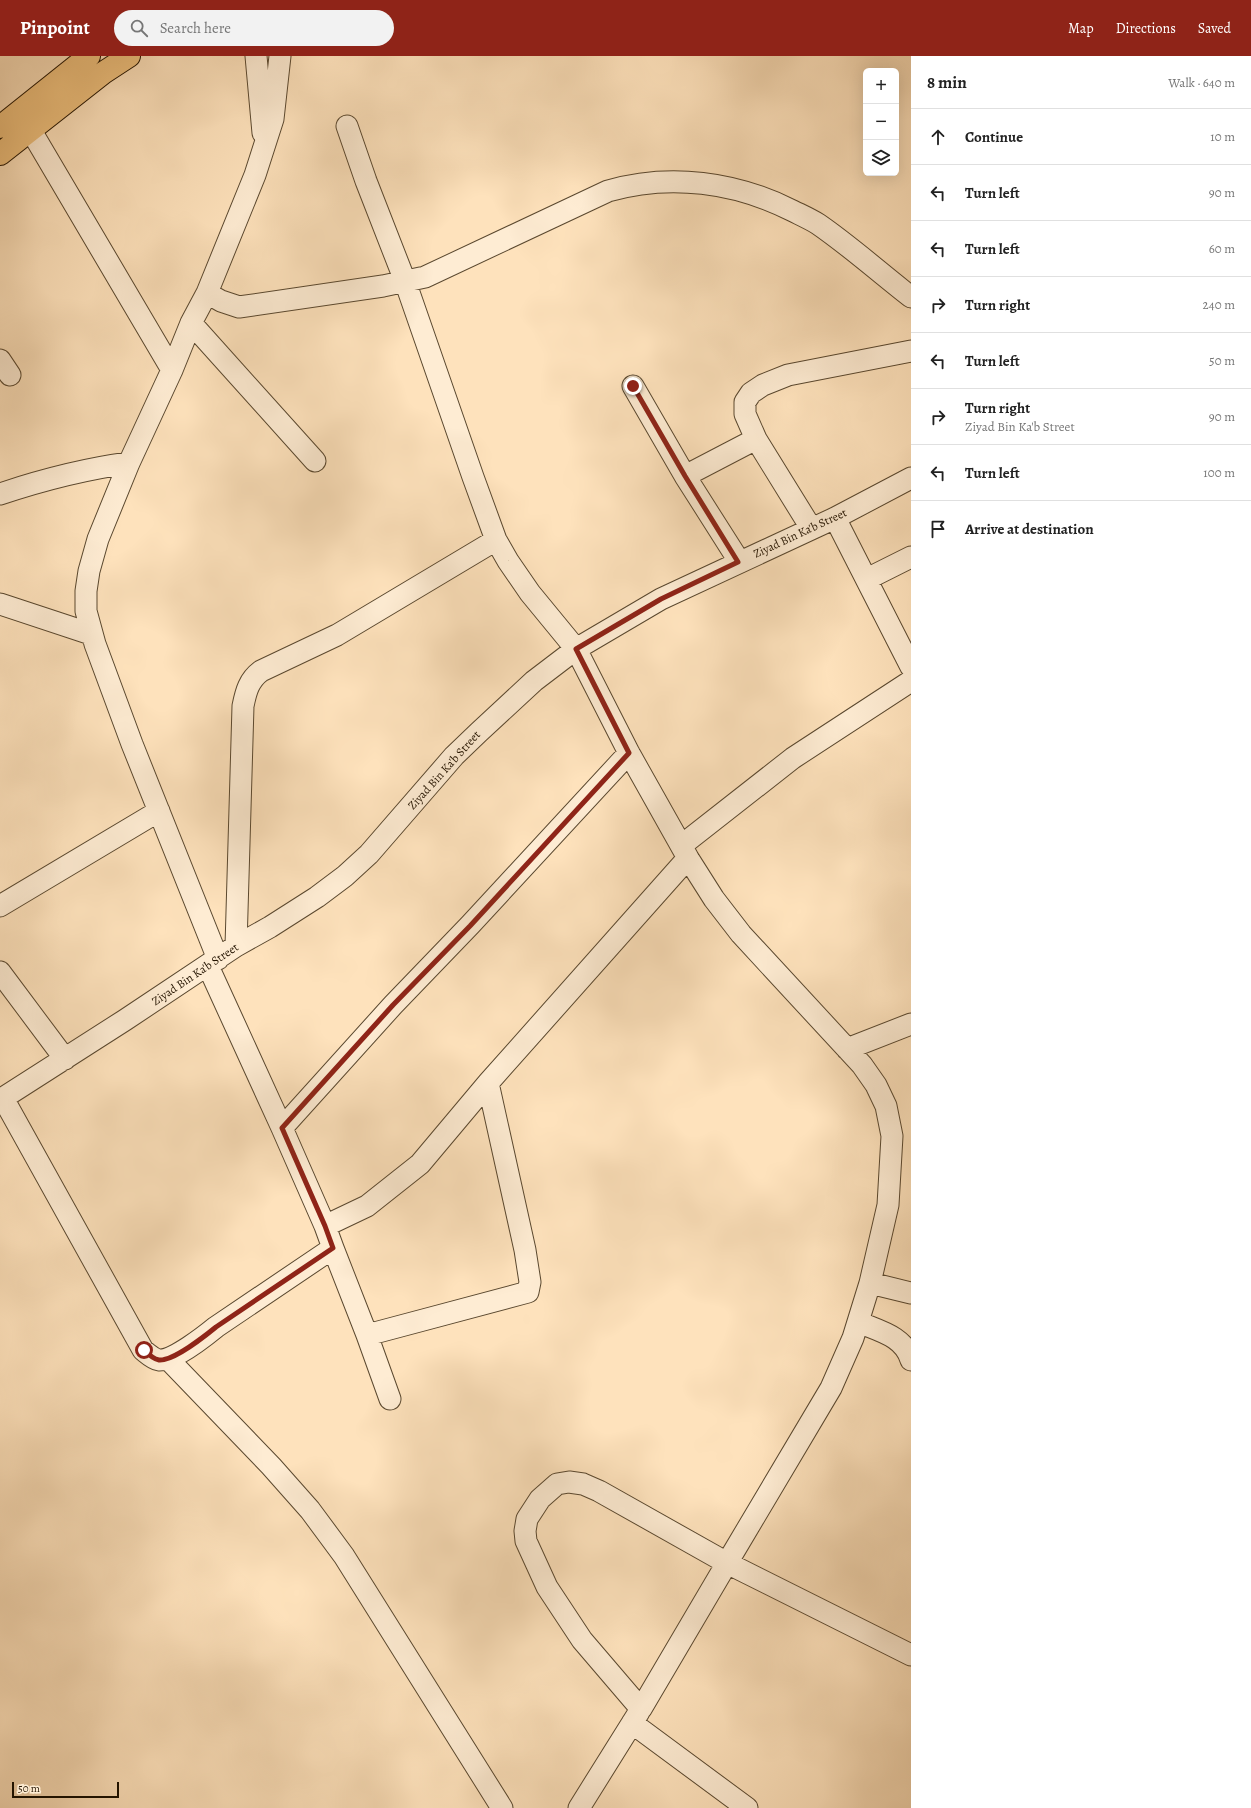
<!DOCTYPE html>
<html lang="en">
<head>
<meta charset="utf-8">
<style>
  body { margin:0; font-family:Alegreya,serif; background:#f2f2f2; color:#222 }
  .controls { position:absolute; right:12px; top:12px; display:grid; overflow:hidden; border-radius:6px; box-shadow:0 4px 16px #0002 }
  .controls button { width:36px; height:36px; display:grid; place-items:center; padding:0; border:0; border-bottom:1px solid #e0e0e0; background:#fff; color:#222; font:20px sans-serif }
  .scale { position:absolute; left:12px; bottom:10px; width:107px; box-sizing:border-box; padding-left:4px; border:2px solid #241400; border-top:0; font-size:11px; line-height:14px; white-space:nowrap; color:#241400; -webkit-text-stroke:3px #feecd3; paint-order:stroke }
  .stop { position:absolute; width:12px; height:12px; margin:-9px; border:3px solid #8f2418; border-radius:50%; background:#fff }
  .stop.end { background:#8f2418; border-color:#fff; box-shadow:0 1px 4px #0008 }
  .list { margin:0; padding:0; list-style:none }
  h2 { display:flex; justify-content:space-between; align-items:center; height:52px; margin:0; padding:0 16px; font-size:17px }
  h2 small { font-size:13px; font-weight:400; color:#767676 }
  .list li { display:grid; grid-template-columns:26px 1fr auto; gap:12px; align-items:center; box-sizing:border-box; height:56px; padding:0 16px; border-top:1px solid #e0e0e0 }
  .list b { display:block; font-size:15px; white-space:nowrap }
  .list p { margin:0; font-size:13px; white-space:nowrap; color:#767676 }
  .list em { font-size:13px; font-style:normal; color:#767676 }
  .icon { flex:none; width:22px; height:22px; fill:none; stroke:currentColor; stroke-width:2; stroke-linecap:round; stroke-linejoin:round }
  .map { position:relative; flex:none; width:911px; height:1752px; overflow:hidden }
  header { display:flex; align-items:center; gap:24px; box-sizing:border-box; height:56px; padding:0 20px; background:#8f2418; color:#fff }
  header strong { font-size:19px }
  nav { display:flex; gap:22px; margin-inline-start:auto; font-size:14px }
  .search { width:280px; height:36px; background:#f2f2f2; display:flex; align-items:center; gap:10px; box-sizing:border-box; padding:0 14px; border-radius:22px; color:#767676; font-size:15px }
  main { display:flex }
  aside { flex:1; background:#fff }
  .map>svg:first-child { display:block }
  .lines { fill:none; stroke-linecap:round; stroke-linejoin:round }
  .minor-casing { stroke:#5a482f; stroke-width:23 }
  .major-casing { stroke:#241400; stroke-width:24 }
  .minor { stroke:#feecd3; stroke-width:21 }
  .major { stroke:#efc17e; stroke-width:22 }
  .route { stroke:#8f2418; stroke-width:5 }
  .labels { text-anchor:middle; stroke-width:3; stroke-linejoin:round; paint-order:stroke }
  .street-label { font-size:12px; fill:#241400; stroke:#feecd3 }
</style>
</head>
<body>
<header>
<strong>Pinpoint</strong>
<div class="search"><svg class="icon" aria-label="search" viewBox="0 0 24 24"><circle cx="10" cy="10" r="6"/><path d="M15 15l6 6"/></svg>Search here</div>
<nav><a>Map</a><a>Directions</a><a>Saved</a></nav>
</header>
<main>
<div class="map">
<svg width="911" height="1752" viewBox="0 0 911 1752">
  <rect width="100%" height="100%" fill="#fee2bc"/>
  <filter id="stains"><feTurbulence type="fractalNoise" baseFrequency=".005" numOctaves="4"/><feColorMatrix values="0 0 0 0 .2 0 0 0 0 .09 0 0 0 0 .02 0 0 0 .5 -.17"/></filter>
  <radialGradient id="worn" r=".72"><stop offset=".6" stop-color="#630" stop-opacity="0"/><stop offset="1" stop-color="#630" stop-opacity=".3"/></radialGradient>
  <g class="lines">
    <defs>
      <path id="minor" d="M256 0 263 77
        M347 70 366 125 405 225 473 421 496 484 508 505 530 537 576 593 629 697 688 802 714 843 741 878 862 1009 876 1029 886 1050 892 1080 888 1149 870 1227 853 1282 831 1332 727 1507 911 1599
        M30 73 172 314
        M207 237 221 245 239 251 383 230 425 221 608 135C670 117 736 126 793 155 801 159 810 163 818 168 850 190 880 217 911 241
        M191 267 315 405
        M0 304 10 319
        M633 330 685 420 739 505
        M685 420 756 383
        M0 438C42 424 84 413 129 407
        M835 462 911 611
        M811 472 756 383 745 358V346L751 337 763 329 788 319 911 295
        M867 523 911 501
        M0 548 91 578
        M682 789 793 702 911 625
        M0 850 159 755
        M236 890 243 650C246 635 249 624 261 615L337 579 496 484
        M218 903 132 688 95 588 86 555V535L89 515 98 483 129 407 172 314 191 267 207 237 255 119 273 63 280 0
        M0 916 65 1003
        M847 993 911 968
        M3 1042 143 1294C148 1298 153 1303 159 1304 173 1305 205 1280 216 1271L333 1192 325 1170 282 1072 208 910
        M0 1044 125 964 236 890 270 871 317 841 345 820 369 798 454 700 479 676 534 625 576 593 661 543 835 462 911 422
        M282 1072 393 949 470 869 629 697
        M325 1170 367 1150 420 1108 488 1027 688 802
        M333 1192 367 1279 528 1236 530 1226 525 1194 488 1027
        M870 1227 911 1237
        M858 1266C879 1275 904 1280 911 1304
        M367 1279 390 1343
        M168 1303 271 1410 310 1454 344 1500 502 1752
        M569 1426 583 1428 599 1435 727 1507 641 1653 582 1584 547 1531 526 1485 525 1475 527 1463 540 1443 557 1428Z
        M632 1667 747 1752
        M579 1752 639 1656"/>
      <path id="major" d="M0 71 89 0
        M0 98 103 17 129 0"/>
    </defs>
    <use href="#minor" class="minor-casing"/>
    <use href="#major" class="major-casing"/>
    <use href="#minor" class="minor"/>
    <use href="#major" class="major"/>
  </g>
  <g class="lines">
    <path class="route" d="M144 1294C148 1298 153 1303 159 1304 173 1305 205 1280 216 1271L333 1192 325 1170 282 1072 393 949 470 870 629 697 576 593 661 543 738 506 685 420 633 330"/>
  </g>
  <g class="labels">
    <g class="street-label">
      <text transform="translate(800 477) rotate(-25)" y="4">Ziyad Bin Ka'b Street</text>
      <text transform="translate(444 714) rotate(-48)" y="4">Ziyad Bin Ka'b Street</text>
      <text transform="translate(195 918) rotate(-34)" y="4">Ziyad Bin Ka'b Street</text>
    </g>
  </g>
  <rect width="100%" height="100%" filter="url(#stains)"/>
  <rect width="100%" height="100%" fill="url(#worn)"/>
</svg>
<div class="controls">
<button>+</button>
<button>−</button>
<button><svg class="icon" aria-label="layers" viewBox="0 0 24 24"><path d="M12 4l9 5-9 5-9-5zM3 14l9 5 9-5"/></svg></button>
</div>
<div class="scale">50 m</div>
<div class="stop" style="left:144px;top:1294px"></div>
<div class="stop end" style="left:633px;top:330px"></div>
</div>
<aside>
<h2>8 min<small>Walk · 640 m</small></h2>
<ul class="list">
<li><svg class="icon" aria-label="ahead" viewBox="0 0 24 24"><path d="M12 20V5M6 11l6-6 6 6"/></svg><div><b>Continue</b></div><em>10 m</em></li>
<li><svg class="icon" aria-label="left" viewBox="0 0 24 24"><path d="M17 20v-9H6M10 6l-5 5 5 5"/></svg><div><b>Turn left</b></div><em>90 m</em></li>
<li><svg class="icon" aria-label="left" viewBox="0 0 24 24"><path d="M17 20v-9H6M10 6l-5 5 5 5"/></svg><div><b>Turn left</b></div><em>60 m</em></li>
<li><svg class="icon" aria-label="right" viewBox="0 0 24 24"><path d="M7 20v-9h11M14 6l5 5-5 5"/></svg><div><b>Turn right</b></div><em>240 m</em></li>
<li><svg class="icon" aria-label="left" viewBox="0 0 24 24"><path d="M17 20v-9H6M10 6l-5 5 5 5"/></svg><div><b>Turn left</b></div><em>50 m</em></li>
<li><svg class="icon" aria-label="right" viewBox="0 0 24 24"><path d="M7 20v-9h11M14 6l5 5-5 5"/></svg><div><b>Turn right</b><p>Ziyad Bin Ka'b Street</p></div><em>90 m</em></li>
<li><svg class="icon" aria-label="left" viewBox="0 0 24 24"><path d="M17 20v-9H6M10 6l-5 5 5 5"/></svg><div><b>Turn left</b></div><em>100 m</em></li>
<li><svg class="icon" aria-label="arrive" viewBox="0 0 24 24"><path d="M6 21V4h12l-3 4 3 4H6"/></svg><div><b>Arrive at destination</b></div></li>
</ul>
</aside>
</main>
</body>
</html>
